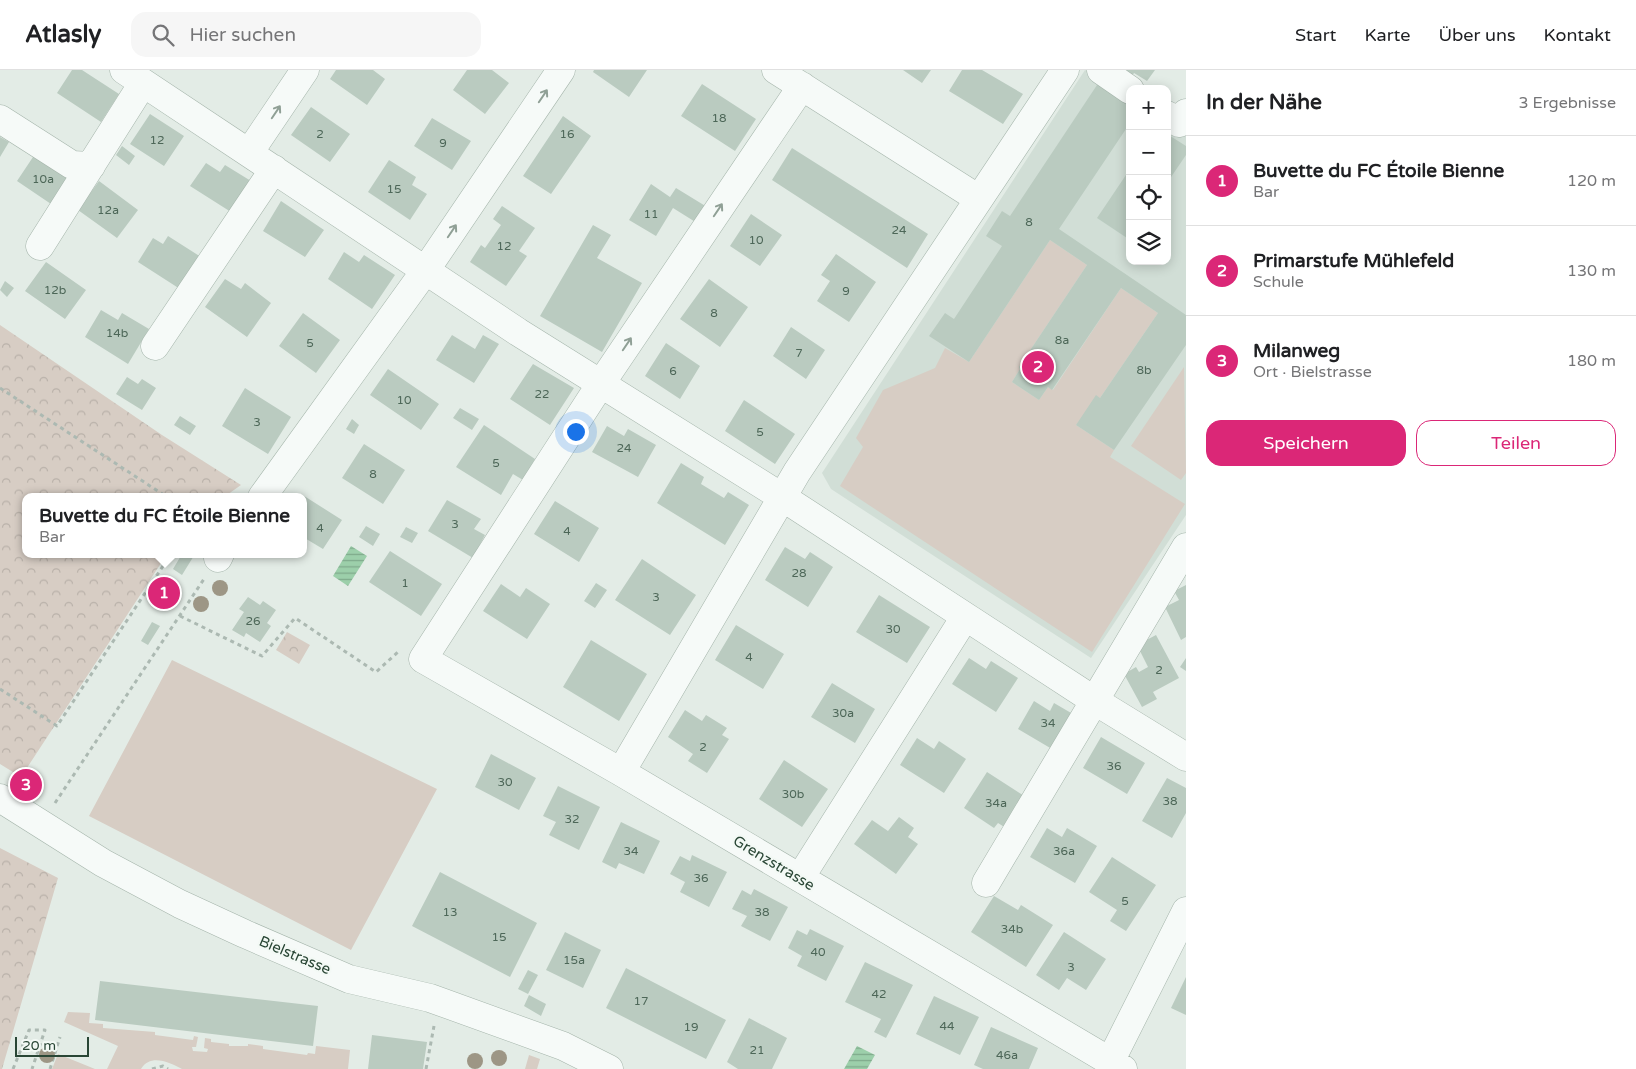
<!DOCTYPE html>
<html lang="de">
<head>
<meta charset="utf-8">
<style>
  body { margin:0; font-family:"Varela Round",sans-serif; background:#f6f6f6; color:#202124 }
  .controls { position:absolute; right:15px; top:15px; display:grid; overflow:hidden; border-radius:10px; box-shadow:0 2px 12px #0003 }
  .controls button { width:45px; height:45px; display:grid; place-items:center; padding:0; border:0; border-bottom:1px solid #e0e0e0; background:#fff; color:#202124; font:25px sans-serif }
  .scale { position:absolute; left:15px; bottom:12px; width:74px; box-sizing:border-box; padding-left:5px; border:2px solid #294635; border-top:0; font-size:14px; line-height:18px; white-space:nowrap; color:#294635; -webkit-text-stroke:4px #f3f9f5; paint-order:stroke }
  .you { position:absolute; left:575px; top:361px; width:18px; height:18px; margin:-12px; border:4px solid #fff; border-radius:50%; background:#1a73e8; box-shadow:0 0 0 8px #1a73e833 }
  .badge { display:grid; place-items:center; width:32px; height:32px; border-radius:50%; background:#db2777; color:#fff; font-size:16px; font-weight:700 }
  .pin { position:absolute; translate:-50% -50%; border:2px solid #fff; box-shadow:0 1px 5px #0006 }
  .popup { position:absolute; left:22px; top:423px; width:285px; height:65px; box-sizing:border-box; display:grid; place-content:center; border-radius:10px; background:#fff; filter:drop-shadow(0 1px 4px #0005); font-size:16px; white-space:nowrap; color:#757577 }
  .popup b { font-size:19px; color:#202124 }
  .popup::after { content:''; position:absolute; left:50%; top:100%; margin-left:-10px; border:10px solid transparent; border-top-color:#fff }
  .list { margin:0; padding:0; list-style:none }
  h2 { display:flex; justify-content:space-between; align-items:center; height:65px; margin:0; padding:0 20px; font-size:21px }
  h2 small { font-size:16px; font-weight:400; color:#757577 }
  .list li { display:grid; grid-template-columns:32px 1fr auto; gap:15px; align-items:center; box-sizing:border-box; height:90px; padding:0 20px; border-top:1px solid #e0e0e0 }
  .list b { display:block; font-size:19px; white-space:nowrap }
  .list p { margin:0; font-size:16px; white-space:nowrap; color:#757577 }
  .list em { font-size:16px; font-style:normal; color:#757577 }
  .actions { display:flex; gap:10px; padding:15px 20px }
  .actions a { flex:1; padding:11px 0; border:1px solid #db2777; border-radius:15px; text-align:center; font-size:18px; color:#db2777 }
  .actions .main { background:#db2777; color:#fff }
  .icon { flex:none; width:28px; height:28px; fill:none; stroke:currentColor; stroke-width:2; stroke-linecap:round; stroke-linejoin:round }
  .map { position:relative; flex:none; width:1186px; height:999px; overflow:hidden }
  header { display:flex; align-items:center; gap:30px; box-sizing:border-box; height:70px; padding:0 25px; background:#fff; border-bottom:1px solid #e0e0e0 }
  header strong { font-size:24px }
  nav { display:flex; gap:28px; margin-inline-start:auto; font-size:18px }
  .search { width:350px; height:45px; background:#f6f6f6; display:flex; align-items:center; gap:12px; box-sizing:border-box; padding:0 18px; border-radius:15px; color:#757577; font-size:19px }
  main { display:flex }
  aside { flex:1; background:#fff }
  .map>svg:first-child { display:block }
  .built { fill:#d1ded6 }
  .grass { fill:#d7cdc4 }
  .park { fill:url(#park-crowns) }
  .water { fill:url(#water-rules) }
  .building { fill:#bacbc0 }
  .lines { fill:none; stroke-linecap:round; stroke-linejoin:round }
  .minor-casing { stroke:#a4b4aa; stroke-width:29 }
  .path { stroke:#acb9b2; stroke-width:3; stroke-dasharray:4 4; stroke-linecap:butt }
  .minor { stroke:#f6faf8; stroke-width:28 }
  .tree { fill:#9d9685 }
  .oneway { stroke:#90a096 }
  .labels { text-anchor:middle; stroke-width:4.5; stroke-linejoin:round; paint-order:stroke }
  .number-label { font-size:12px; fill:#4d6758 }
  .street-label { font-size:15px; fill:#294635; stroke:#f3f9f5 }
</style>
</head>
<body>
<header>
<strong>Atlasly</strong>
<div class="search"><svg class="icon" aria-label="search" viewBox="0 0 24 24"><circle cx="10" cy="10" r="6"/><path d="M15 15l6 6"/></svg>Hier suchen</div>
<nav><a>Start</a><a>Karte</a><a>Über uns</a><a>Kontakt</a></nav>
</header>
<main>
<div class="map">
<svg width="1186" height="999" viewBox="0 0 1186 999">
  <defs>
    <pattern id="park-crowns" width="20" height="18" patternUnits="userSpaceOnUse" patternTransform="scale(1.25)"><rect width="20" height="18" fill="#d7cdc4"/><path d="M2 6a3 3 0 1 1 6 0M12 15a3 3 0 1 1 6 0" fill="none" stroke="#b9b1a9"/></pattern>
    <pattern id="water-rules" width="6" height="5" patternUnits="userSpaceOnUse" patternTransform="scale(1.25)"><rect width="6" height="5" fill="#9ccfaa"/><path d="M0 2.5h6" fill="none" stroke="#7faa8b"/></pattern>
  </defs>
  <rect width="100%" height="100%" fill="#e3ece6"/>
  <path class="built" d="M1085 0 1130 28V191H1167V53L1186 66V445L1091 588 831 419 822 403Z"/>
  <path class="grass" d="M1050 170 1087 195 1019 297 1020 299 1012 312 1039 330 1048 317 1053 320 1121 218 1158 243 1100 328 1076 355 1114 380 1110 387 1185 434 1092 582 840 416 863 377 856 368 883 320 935 298 945 278 969 292Z
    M1184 297 1186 403 1181 410 1131 376Z
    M172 590 437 719 351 880 89 746Z
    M68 942 90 943 89 953 103 954V958L155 962V965L193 970 194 966 198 967 196 977H192L193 981 207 982 208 979 204 978 205 968 211 969V972L229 974V976H248V974L263 976V979L307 985 308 983 315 984 316 976 350 980 348 999H182C170 993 151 983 141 999H107L118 976 64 952Z
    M58 984 95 999H52Z
    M529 985 540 989 537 999H525Z"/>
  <path class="park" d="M0 255 162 365 241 415 224 427H25V484H167L21 707 0 694Z
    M287 562 310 575 299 594 276 580Z
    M0 778 58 808 2 999H0Z"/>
  <path class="water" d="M351 476 367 486 348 516 333 506Z
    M857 976 875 985 867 999H844Z"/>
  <path class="building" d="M72 0H82L119 24 101 52 57 23Z
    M336 0H373L385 9 367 35 330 9Z
    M467 0H492L509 13 485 44 453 20Z
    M594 0H647L629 27 593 2Z
    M903 0H931L922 13Z
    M962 0H982L1023 24 1003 54 949 21Z
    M1113 0H1155L1147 11 1134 3 1129 11Z
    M1101 9 1130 28V53L1059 159 1186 245V275L1114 380 1076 355 1096 325 1100 328 1158 243 1121 218 1052 320 1048 317 1039 330 1012 312 1020 299 1019 297 1087 195 1050 170 969 292 929 266 945 243 954 249 1002 176 986 166 1002 141 1010 146Z
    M702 14 756 49 735 81 681 46Z
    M311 37 350 64 330 92 291 65Z
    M150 44 184 66 164 96 130 74Z
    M563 46 591 66 551 124 523 106Z
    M432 48 471 71 452 100 414 76Z
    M1167 64 1186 76V85L1167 113Z
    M0 67 9 72 0 87Z
    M122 76 135 86 129 95 116 85Z
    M792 78 928 164 907 198 772 110Z
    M35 84 70 108 51 134 17 111Z
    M389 90 416 107 412 115 427 124 410 150 368 122Z
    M206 93 220 102 225 95 251 111 231 142 190 116Z
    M1130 99V170L1097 148Z
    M99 111 138 140 117 168 78 140Z
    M651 114 670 127 676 118 707 137 697 153 673 138 656 166 629 150Z
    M281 131 324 160 305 187 263 161Z
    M502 136 535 158 519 181 527 186 506 216 470 192 481 175 485 178 501 155 493 149Z
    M751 144 782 165 760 196 730 176Z
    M593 155 611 165 597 188 642 213 602 282 540 246Z
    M168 166 201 187 180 219 138 192 153 168 163 174Z
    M344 182 359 192 364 185 395 205 372 239 328 209Z
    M836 184 876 212 849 252 817 231 830 211 821 205Z
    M46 192 86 220 65 249 25 221Z
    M225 209 241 219 245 213 271 233 247 267 205 237Z
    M709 209 748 237 720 277 680 249Z
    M5 211 14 218 7 227 0 220Z
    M101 240 118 250 122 243 149 259 128 294 85 267Z
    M303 243 340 270 316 303 279 276Z
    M791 257 825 280 806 309 773 286Z
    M452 265 475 279 483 265 499 274 474 313 436 290Z
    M666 273 700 296 680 329 645 306Z
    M533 294 574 318 550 355 510 329Z
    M388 299 439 334 421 360 370 325Z
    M127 307 138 314 142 309 156 318 142 340 116 324Z
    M245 318 291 347 268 384 222 356Z
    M744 330 795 364 775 394 725 361Z
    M460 338 479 349 472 360 453 348Z
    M180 346 196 356 190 365 174 355Z
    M352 349 359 355 354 364 346 359Z
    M484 355 535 389 523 410 513 404 501 425 456 397Z
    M607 356 624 366 628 359 656 375 638 407 592 382Z
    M364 374 405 400 383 434 342 408Z
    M681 393 704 407 701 414 724 428 728 422 749 435 725 475 657 433Z
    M301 424 342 450 323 479 303 467V427H299Z
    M447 430 481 449 474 459 485 465 473 488 428 461Z
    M555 431 599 458 579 492 534 464Z
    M366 456 380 464 373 476 359 467Z
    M406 457 418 463 412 473 400 467Z
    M785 477 805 489 810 482 833 497 808 537 765 510Z
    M390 481 442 514 421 546 369 512Z
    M182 484H195L182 505 173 499Z
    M642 489 696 525 670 565 615 530Z
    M169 506 178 512 159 540 150 534Z
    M596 513 607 520 595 538 584 531Z
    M501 514 520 527 526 518 550 534 527 569 483 541Z
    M1186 515V567L1181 570 1165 537 1179 530 1174 521Z
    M879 525 930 557 907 593 856 562Z
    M248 527 260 535 263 531 276 540 267 553 271 556 260 572 246 563 244 567 232 560 244 542 239 539Z
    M152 552 160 556 148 575 141 571Z
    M736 555 784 584 763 619 715 590Z
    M1156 565 1179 608 1153 622 1157 629 1142 637 1124 604 1136 597 1139 602 1148 597 1137 575Z
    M591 570 647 604 619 651 563 617Z
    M969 588 986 599 991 591 1018 608 996 642 952 614Z
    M1186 588V601L1180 597Z
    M832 613 875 639 855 673 811 647Z
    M1034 631 1050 641 1054 633 1078 647 1057 682 1018 659Z
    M685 640 702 651 706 645 727 658 722 665 729 669 707 703 688 691 693 684 668 667Z
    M1101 667 1145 693 1127 724 1083 698Z
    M917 668 934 679 939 671 966 689 944 723 900 695Z
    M491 684 536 708 519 740 475 717Z
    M784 690 828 719 802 757 759 729Z
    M987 702 1029 729 1009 760 998 753 994 758 964 738Z
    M25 707 34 714 27 723 18 717Z
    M1167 708 1186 718V743L1172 768 1142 751Z
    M558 716 600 737 579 780 549 765 556 752 543 746Z
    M899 747 914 758 908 767 918 774 896 804 854 774 872 750 888 761Z
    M621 752 660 771 644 804 619 793 616 799 602 792Z
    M1047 758 1062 767 1067 758 1097 776 1075 813 1030 787Z
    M692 785 727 802 709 837 680 822 685 812 670 804 680 786 690 791Z
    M1112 787 1156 815 1126 861 1110 851 1117 840 1089 822Z
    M440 802 537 853 510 907 412 856Z
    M754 819 788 837 770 871 741 856 747 846 732 839 742 820 751 825Z
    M994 826 1018 840 1021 835 1053 855 1026 897 971 862Z
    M810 859 844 876 826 911 797 896 802 886 788 878 797 860 807 865Z
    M565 862 601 880 583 918 546 900Z
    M1064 862 1106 889 1086 920 1067 908 1059 920 1036 905Z
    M865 892 913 915 886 968 874 962 881 949 845 932Z
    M626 898 726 950 706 989 606 938Z
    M528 900 538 905 528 924 518 919Z
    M1186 907V945L1171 938Z
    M100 911 318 936 313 976 95 950Z
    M529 925 546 934 541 946 524 936Z
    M934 926 979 947 960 985 916 964Z
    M749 948 787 968 772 999H738L727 992Z
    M991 957 1038 978 1029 999H983L974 995Z
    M372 965 427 972 423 999H368Z"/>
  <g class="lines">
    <defs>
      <path id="minor" d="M124 0 518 262 782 427 1095 631 1186 687
        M776 0 979 129
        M1101 0 1130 20
        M802 16 600 315 423 589 621 702 1123 999
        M1167 45 1179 53 1186 43
        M0 49 72 95 91 96
        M249 83 305 0
        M40 176 143 13
        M155 276 274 99
        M262 427 425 201 561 0
        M218 488 220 484
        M621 702 797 402 1065 0
        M0 728 103 793 180 834 245 864 349 909 430 928 563 976 609 999
        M800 808 965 547
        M986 813 1186 477
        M1110 992 1186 841"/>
    </defs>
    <use href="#minor" class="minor-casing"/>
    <path class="path" d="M0 318 167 427
      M180 546 262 586 295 548 376 602 398 582
      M0 619 57 656 171 484
      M55 733 204 509
      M13 999 29 960H45L32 999
      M50 999 60 967
      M152 999 163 996 168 999
      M426 999 434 956"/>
    <use href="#minor" class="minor"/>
  </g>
  <g class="tree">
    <circle cx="220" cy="518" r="8"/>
    <circle cx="201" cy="534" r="8"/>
    <circle cx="47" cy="985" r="8"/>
    <circle cx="499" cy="988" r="8"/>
    <circle cx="475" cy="991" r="8"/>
  </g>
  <defs><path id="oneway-shaft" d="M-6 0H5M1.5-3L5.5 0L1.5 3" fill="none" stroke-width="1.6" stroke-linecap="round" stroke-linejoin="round" transform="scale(1.25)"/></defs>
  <g class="oneway">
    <use href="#oneway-shaft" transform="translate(543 26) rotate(-56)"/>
    <use href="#oneway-shaft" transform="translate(276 42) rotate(-56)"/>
    <use href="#oneway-shaft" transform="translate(718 140) rotate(-56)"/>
    <use href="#oneway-shaft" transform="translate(452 161) rotate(-56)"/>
    <use href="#oneway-shaft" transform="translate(627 274) rotate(-56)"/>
  </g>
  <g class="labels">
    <g class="number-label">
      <text x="719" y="52">18</text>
      <text x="320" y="68">2</text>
      <text x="567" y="68">16</text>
      <text x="157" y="74">12</text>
      <text x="443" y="77">9</text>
      <text x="43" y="113">10a</text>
      <text x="394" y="123">15</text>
      <text x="108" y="144">12a</text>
      <text x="651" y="148">11</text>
      <text x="1029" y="156">8</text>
      <text x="899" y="164">24</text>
      <text x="756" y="174">10</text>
      <text x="504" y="180">12</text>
      <text x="55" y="224">12b</text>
      <text x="846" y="225">9</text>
      <text x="714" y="247">8</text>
      <text x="117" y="267">14b</text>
      <text x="1062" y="274">8a</text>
      <text x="310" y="277">5</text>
      <text x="799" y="287">7</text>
      <text x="1144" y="304">8b</text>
      <text x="673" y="305">6</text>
      <text x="542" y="328">22</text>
      <text x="404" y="334">10</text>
      <text x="257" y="356">3</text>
      <text x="760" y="366">5</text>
      <text x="624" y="382">24</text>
      <text x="496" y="397">5</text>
      <text x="373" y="408">8</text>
      <text x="455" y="458">3</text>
      <text x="320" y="462">4</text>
      <text x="567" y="465">4</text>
      <text x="799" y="507">28</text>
      <text x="405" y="517">1</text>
      <text x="656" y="531">3</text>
      <text x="253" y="555">26</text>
      <text x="893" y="563">30</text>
      <text x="749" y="591">4</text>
      <text x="1159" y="604">2</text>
      <text x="843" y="647">30a</text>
      <text x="1048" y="657">34</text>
      <text x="703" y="681">2</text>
      <text x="1114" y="700">36</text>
      <text x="505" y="716">30</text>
      <text x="793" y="728">30b</text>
      <text x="1170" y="735">38</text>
      <text x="996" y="737">34a</text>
      <text x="572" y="753">32</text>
      <text x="631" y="785">34</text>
      <text x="1064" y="785">36a</text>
      <text x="701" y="812">36</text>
      <text x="1125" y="835">5</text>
      <text x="450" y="846">13</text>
      <text x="762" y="846">38</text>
      <text x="1012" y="863">34b</text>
      <text x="499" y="871">15</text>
      <text x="818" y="886">40</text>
      <text x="574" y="894">15a</text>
      <text x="1071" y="901">3</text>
      <text x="879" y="928">42</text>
      <text x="641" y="935">17</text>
      <text x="947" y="960">44</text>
      <text x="691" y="961">19</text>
      <text x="757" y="984">21</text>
      <text x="1007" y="989">46a</text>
    </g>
    <g class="street-label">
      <text transform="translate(774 793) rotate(31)" y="5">Grenzstrasse</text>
      <text transform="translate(295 885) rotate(23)" y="5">Bielstrasse</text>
    </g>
  </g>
</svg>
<div class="controls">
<button>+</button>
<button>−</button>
<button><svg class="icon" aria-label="locate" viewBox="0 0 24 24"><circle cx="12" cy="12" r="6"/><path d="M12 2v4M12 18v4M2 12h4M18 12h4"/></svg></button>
<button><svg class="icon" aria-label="layers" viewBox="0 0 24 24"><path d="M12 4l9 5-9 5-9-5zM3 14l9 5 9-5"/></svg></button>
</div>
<div class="scale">20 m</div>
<div class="you"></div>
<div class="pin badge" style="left:164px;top:523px">1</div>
<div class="popup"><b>Buvette du FC Étoile Bienne</b>Bar</div>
<div class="pin badge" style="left:1038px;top:297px">2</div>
<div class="pin badge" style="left:26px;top:715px">3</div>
</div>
<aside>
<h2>In der Nähe<small>3 Ergebnisse</small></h2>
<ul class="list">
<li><span class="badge">1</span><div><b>Buvette du FC Étoile Bienne</b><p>Bar</p></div><em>120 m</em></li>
<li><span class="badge">2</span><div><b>Primarstufe Mühlefeld</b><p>Schule</p></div><em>130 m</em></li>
<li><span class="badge">3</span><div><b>Milanweg</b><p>Ort · Bielstrasse</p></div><em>180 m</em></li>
</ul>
<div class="actions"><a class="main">Speichern</a><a>Teilen</a></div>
</aside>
</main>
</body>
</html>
